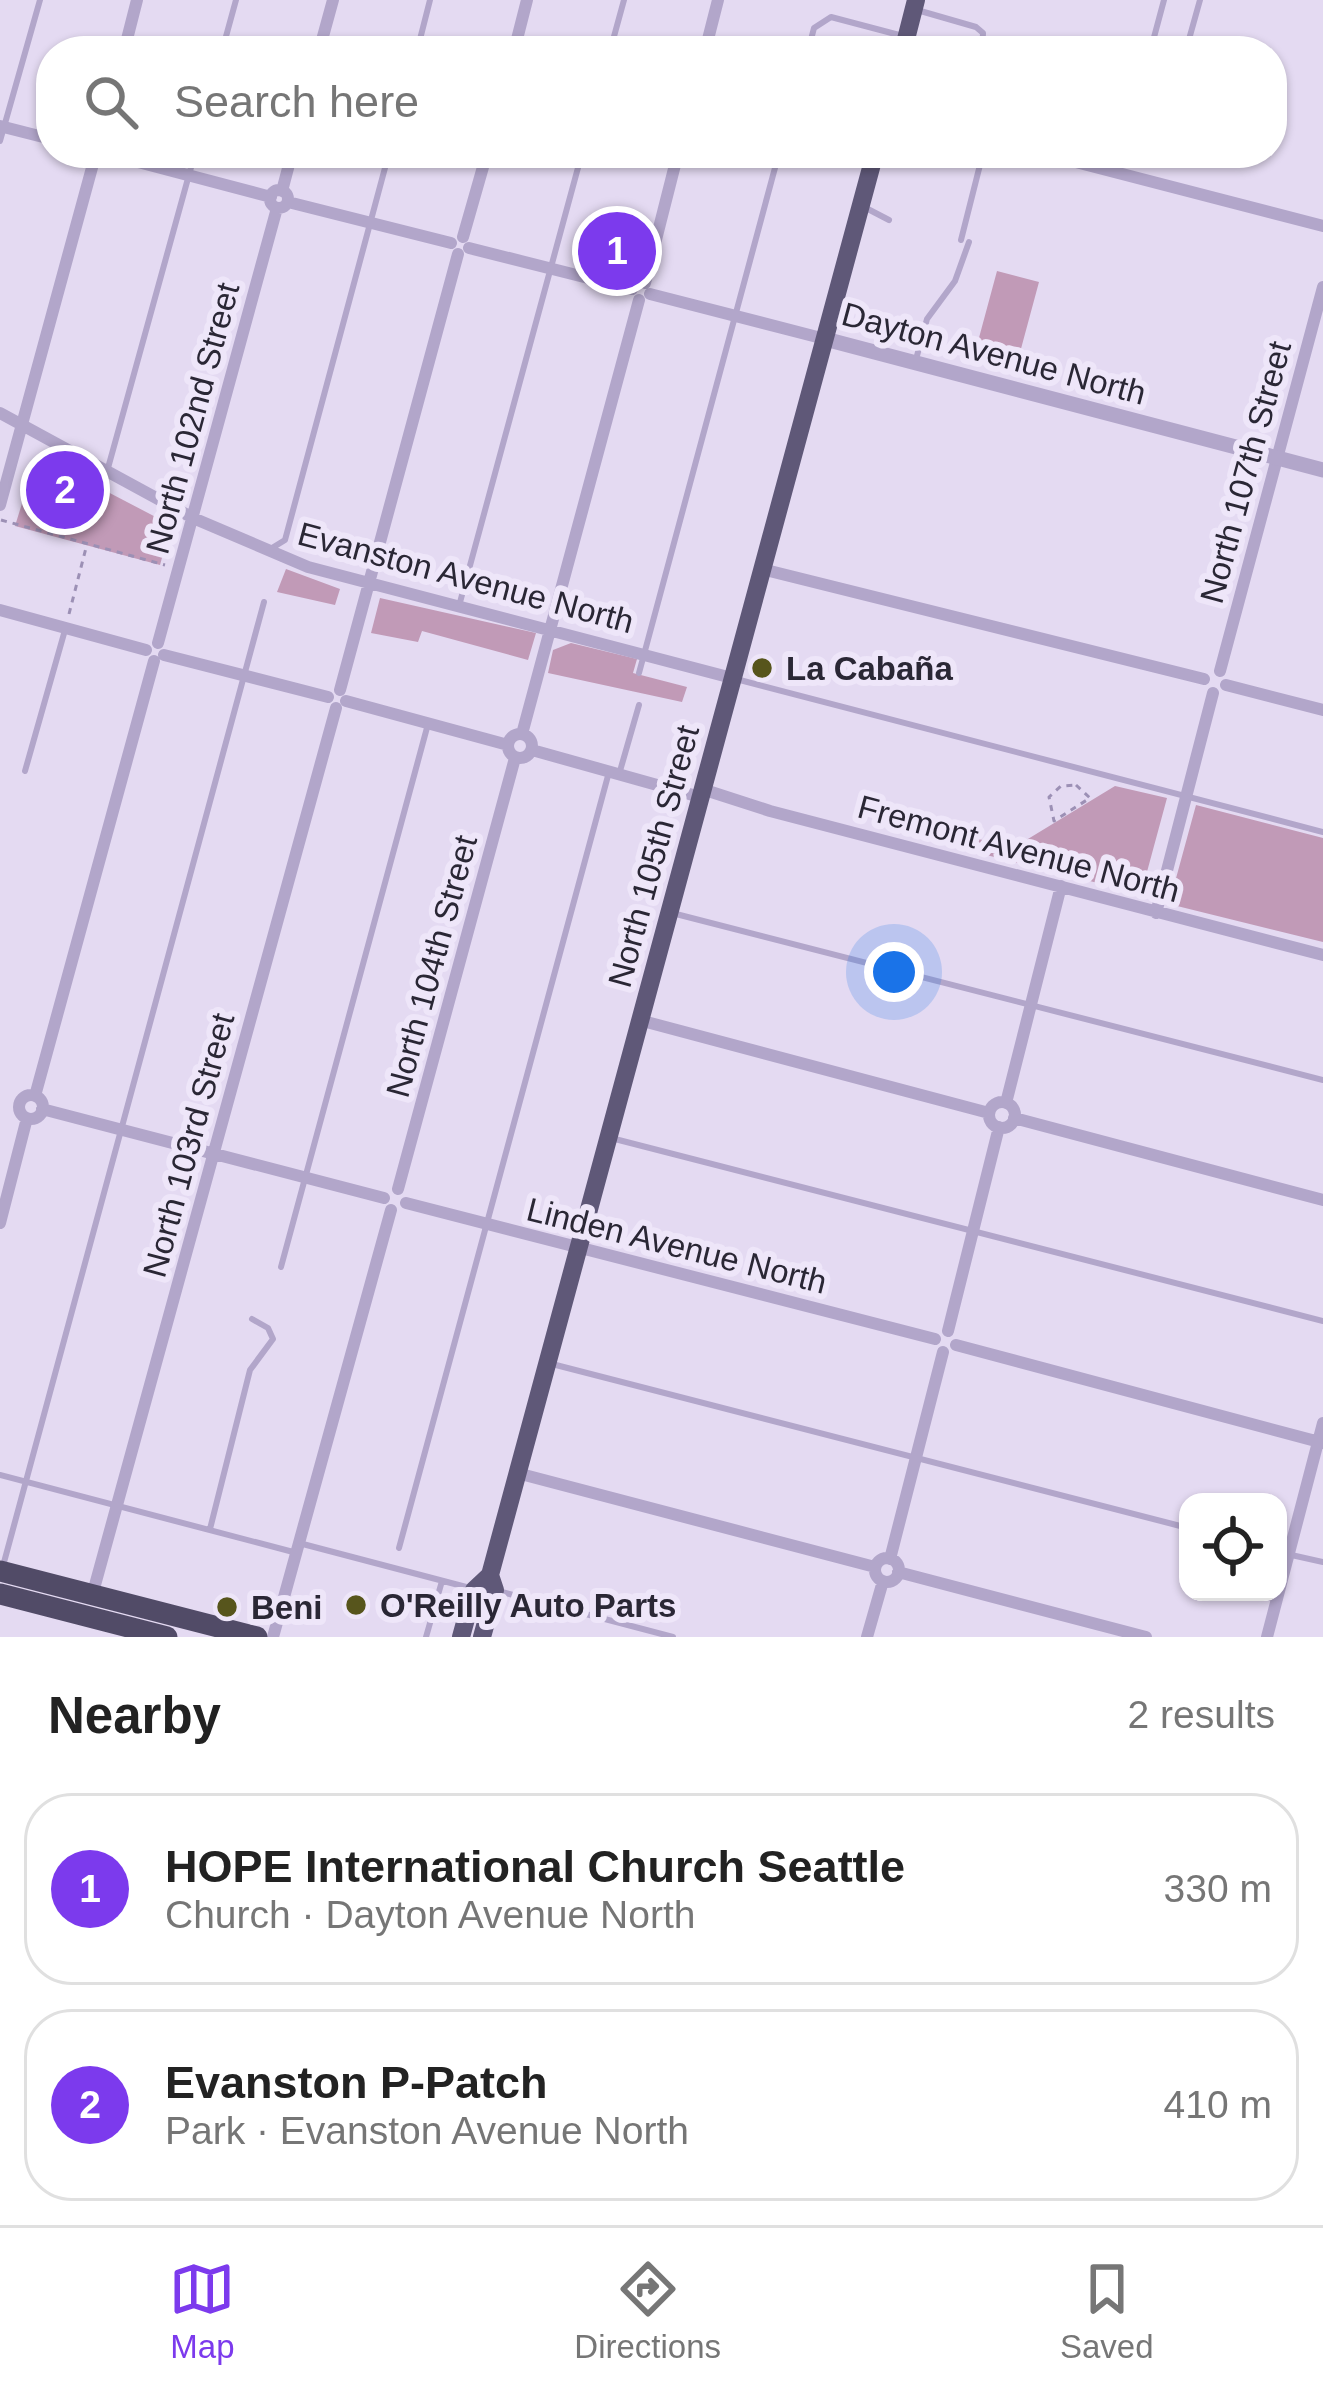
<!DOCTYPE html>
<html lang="en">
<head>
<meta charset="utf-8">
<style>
  body { margin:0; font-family:Helvetica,sans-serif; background:#f6f6f6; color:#222 }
  .controls { position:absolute; right:36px; bottom:36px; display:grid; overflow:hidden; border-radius:24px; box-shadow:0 3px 9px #0004 }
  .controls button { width:108px; height:108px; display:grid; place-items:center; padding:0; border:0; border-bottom:3px solid #e0e0e0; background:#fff; color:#222; font:60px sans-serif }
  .you { position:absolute; left:894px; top:972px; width:42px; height:42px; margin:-30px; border:9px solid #fff; border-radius:50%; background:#1a73e8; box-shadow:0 0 0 18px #1a73e833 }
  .badge { display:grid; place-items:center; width:78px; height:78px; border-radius:50%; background:#7c3aed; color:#fff; font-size:39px; font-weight:700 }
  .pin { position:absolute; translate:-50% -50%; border:6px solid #fff; box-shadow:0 3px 12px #0006 }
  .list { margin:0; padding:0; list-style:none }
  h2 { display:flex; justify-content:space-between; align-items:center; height:156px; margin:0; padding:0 48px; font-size:51px }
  h2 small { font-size:39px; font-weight:400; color:#767676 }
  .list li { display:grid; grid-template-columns:78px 1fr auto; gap:36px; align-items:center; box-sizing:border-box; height:192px; margin:0 24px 24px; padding:0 24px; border:3px solid #e0e0e0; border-radius:48px }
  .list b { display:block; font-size:45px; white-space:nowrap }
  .list p { margin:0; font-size:39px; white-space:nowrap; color:#767676 }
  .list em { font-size:39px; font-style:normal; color:#767676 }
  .icon { flex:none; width:66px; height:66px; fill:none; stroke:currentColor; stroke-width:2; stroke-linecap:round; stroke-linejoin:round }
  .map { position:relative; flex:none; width:1323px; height:1637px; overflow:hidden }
  .search { position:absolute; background:#fff; box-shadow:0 3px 9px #0004; left:36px; right:36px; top:36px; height:132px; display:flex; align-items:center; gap:30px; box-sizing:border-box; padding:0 42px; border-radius:48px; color:#767676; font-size:45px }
  .sheet { height:588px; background:#fff }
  nav { display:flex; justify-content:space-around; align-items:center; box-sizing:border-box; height:168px; border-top:3px solid #e0e0e0; background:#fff; font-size:33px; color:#767676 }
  nav a { display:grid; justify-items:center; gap:6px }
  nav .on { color:#7c3aed }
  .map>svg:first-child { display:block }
  .green { fill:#c19ab7 }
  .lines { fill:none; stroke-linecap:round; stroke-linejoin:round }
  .path { stroke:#9c90b5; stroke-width:3; stroke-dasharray:6 6; stroke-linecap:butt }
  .service { stroke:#b2a6ca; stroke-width:6 }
  .minor { stroke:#b2a6ca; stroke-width:12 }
  .tertiary { stroke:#b2a6ca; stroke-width:15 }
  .primary { stroke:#5f5878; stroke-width:18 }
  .trunk { stroke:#514b67; stroke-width:21 }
  .poi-dot { fill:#57551c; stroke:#eee6f9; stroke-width:4.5 }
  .labels { text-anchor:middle; stroke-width:12; stroke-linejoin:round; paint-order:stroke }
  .street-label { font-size:33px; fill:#2a2735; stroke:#eee6f9 }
  .poi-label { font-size:33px; font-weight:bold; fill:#2a2735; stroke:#eee6f9; text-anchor:start }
</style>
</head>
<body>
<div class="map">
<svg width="1323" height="1637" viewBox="0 0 1323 1637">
  <rect width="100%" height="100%" fill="#e4daf2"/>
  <path class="green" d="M997 271 1039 282 1015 371 973 360Z
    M37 455 171 525 160 565 15 526Z
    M286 569 340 589 335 605 277 592Z
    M380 598 536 633 528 660 422 631 418 642 371 633Z
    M571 643 637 659 633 673 687 687 682 702 548 673 553 650Z
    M1115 786 1167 798 1141 894 892 831 895 817 1013 848Z
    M1196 805 1323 838V942L1169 904Z"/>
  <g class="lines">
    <path class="path" d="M1 520 165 565
      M69 614 87 544
      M1076 785 1090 798 1054 821 1049 797 1061 786Z"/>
    <path class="service" d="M1164 0 1153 41 1186 50 1200 0
      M917 10 976 27 983 33 982 51
      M222 51 236 0
      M417 51 430 0
      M610 51 624 0
      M808 51 814 28 831 17 903 36
      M0 141 40 0
      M864 207 889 220
      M961 240 983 153
      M915 363 927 319 955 281 969 242
      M108 468 195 153
      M272 548 285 540 389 153
      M459 606 582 153
      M639 673 779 153
      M736 679 1323 832
      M25 771 65 630
      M620 771 639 705
      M676 914 1323 1080
      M611 1138 1323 1321
      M281 1267 428 724
      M552 1364 1188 1528
      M0 1475 297 1553
      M210 1529 250 1370 273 1339 268 1328 252 1319
      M299 1543 470 1588
      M399 1548 609 772
      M1278 1552 1323 1562
      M3 1566 264 602
      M498 1591 673 1637
      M426 1637 442 1581"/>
    <path class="minor" d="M124 51 137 0
      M319 51 333 0
      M514 51 527 0
      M705 51 718 0
      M0 126 51 139
      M104 153 271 197
      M1041 153 1323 226
      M270 199a9 9 0 1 1 18 0a9 9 0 1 1-18 0Z
      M282 191 292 153
      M288 202 451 243
      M463 237 487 153
      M469 248 632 289
      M645 283 678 153
      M650 294 825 339
      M0 413 193 518 308 567 732 678
      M0 505 96 153
      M762 569 1204 679
      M0 610 146 650
      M158 643 277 208
      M164 655 328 697
      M1220 671 1323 287
      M1226 685 1323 710
      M340 690 458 254
      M346 701 508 745
      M508 746a12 12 0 1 1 24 0a12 12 0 1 1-24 0Z
      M522 734 639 300
      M532 750 700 797
      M702 789 770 811 1323 955
      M1156 913 1213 693
      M639 1020 989 1113
      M19 1107a12 12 0 1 1 24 0a12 12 0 1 1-24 0Z
      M35 1096 154 661
      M989 1115a13 13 0 1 1 26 0a13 13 0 1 1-26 0Z
      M1006 1103 1061 886
      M42 1109 384 1198
      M1014 1118 1323 1200
      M398 1189 515 758
      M406 1203 935 1339
      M0 1223 27 1118
      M948 1331 999 1127
      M956 1345 1323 1443
      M517 1473 875 1567
      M875 1570a12 12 0 1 1 24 0a12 12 0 1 1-24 0Z
      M890 1559 943 1352
      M898 1572 1146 1637
      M92 1596 336 708
      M273 1637 391 1210
      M867 1637 883 1581
      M1267 1637 1323 1423"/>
    <path class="tertiary" d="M825 339 1323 470"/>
    <path class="primary" d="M903 51 916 0
      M461 1637 474 1590 490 1575 875 153
      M482 1637 495 1590 490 1575"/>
    <path class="trunk" d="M0 1571 257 1637
      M0 1594 167 1637"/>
  </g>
  <g class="poi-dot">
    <circle cx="762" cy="668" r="12"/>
    <circle cx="356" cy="1605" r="12"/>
    <circle cx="227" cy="1607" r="12"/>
  </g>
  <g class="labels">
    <g class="street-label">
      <text transform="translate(994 353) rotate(15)" y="12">Dayton Avenue North</text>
      <text transform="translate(192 418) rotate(-75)" y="12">North 102nd Street</text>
      <text transform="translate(1245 472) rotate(-75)" y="12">North 107th Street</text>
      <text transform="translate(466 577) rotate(15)" y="12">Evanston Avenue North</text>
      <text transform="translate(1019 848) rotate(15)" y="12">Fremont Avenue North</text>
      <text transform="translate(653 856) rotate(-75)" y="12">North 105th Street</text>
      <text transform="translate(431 966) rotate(-75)" y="12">North 104th Street</text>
      <text transform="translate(188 1145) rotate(-75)" y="12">North 103rd Street</text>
      <text transform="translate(677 1245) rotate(14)" y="12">Linden Avenue North</text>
    </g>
    <g class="poi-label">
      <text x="786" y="680">La Cabaña</text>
      <text x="380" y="1617">O'Reilly Auto Parts</text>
      <text x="251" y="1619">Beni</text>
    </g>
  </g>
</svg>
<div class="controls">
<button><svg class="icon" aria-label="locate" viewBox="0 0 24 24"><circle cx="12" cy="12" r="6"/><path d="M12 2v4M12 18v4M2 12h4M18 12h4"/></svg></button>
</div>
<div class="you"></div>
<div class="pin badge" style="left:617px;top:251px">1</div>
<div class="pin badge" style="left:65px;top:490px">2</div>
<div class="search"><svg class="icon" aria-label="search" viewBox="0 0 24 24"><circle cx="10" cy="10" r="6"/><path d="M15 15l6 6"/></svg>Search here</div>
</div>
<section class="sheet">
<h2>Nearby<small>2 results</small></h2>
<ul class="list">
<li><span class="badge">1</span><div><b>HOPE International Church Seattle</b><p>Church · Dayton Avenue North</p></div><em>330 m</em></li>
<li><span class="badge">2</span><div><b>Evanston P-Patch</b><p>Park · Evanston Avenue North</p></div><em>410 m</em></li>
</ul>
</section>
<nav>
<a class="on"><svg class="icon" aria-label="map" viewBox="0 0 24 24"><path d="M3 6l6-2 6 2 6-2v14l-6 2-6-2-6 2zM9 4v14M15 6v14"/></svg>Map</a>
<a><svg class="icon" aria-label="directions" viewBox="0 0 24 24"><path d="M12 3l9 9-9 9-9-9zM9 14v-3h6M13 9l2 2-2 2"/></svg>Directions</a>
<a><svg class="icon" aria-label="saved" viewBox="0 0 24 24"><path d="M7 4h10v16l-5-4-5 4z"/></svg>Saved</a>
</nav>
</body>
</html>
